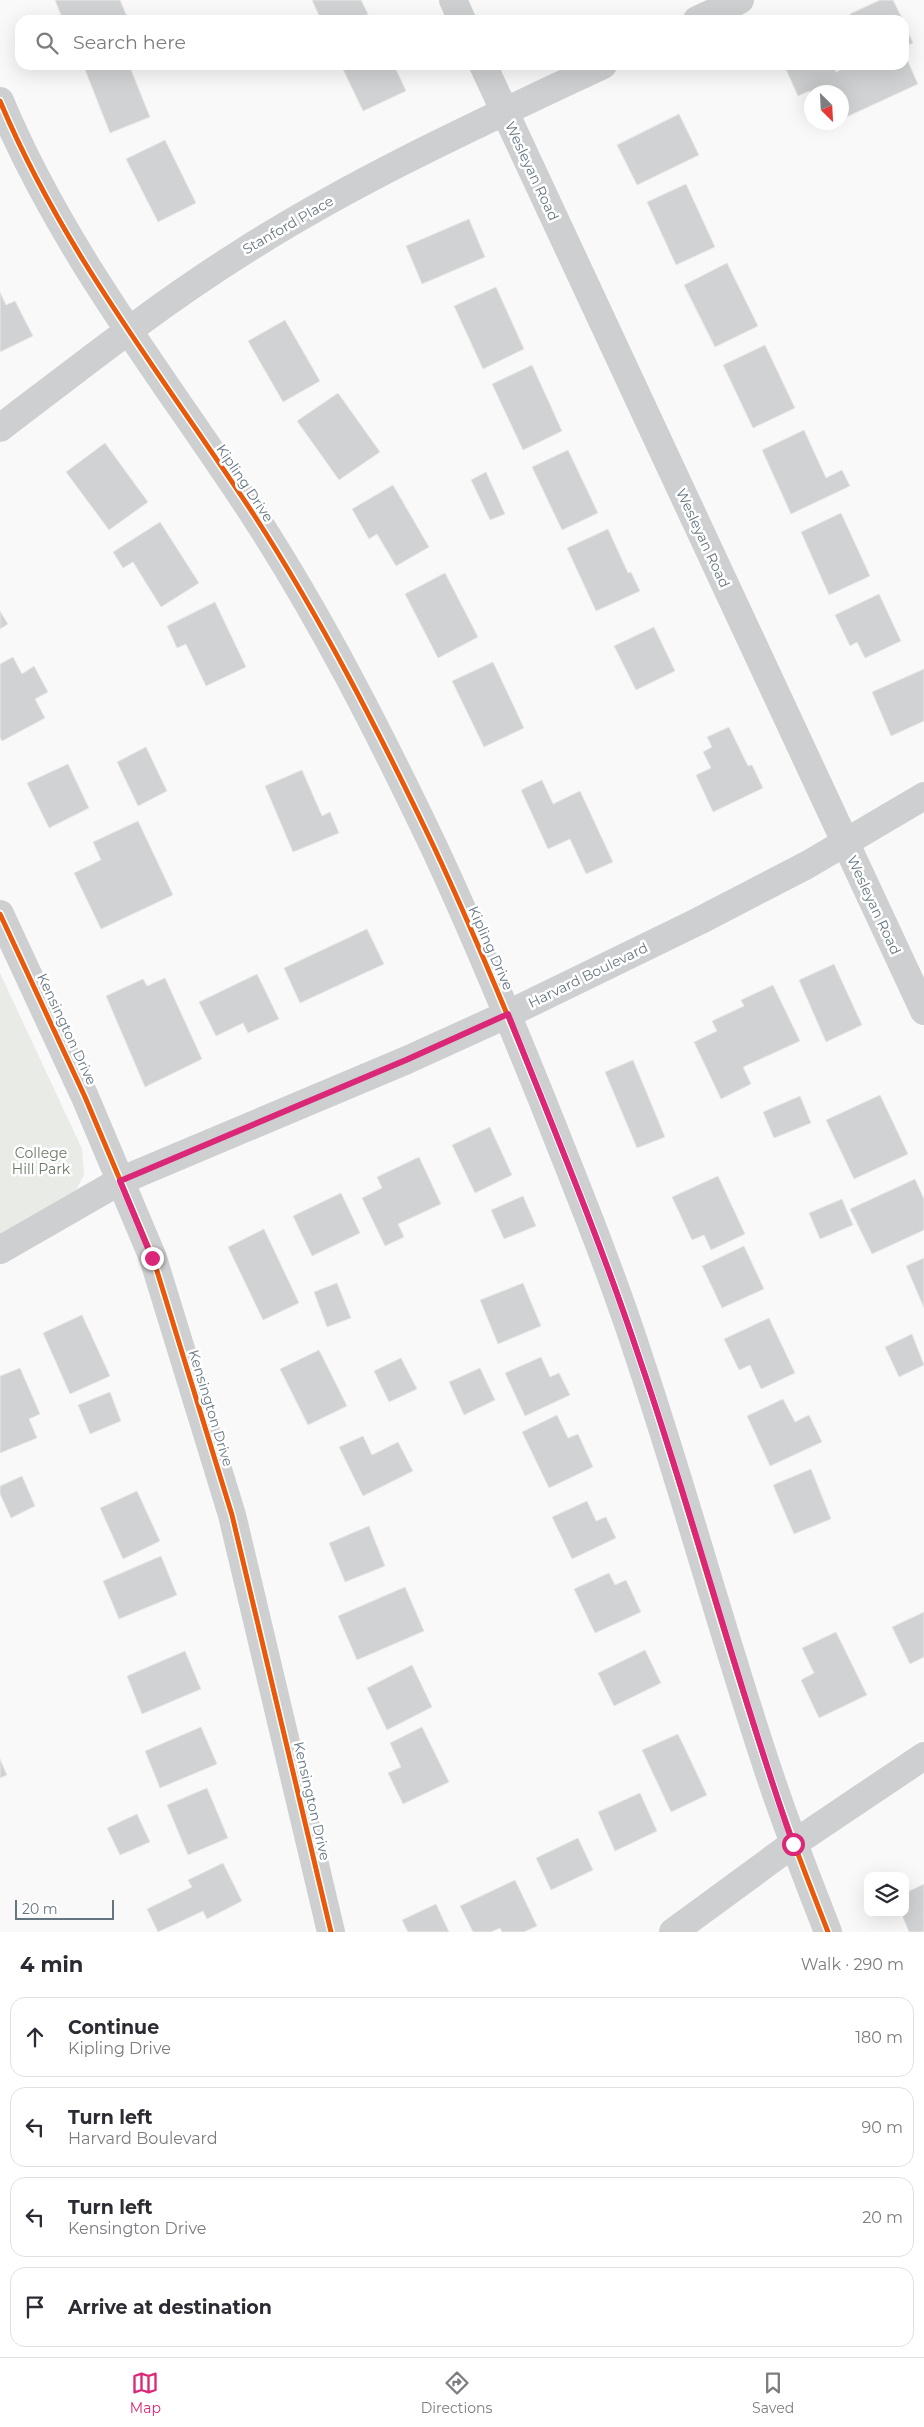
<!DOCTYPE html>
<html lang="en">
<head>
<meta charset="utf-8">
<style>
  body { margin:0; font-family:Montserrat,sans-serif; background:#f2f2f3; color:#2b2b33 }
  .controls { position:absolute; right:15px; bottom:15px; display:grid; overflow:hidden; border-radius:10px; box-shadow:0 5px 20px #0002 }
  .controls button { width:45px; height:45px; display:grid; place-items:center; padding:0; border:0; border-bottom:1px solid #e1e1e2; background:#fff; color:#2b2b33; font:25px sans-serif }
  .compass { position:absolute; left:804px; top:85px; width:45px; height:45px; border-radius:50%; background:#fff; box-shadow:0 5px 20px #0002; rotate:156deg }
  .scale { position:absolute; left:15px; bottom:12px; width:99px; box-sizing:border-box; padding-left:5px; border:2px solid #657683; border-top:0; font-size:14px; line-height:18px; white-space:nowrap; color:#657683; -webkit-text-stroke:4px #fff; paint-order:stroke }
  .stop { position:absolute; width:15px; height:15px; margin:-11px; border:4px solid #db2777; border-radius:50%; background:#fff }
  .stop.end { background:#db2777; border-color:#fff; box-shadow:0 1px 5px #0008 }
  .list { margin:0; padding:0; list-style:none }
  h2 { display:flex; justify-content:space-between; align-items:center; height:65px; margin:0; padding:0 20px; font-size:21px }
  h2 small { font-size:16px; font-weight:400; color:#7c7c81 }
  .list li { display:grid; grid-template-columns:32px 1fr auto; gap:15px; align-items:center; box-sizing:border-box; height:80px; margin:0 10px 10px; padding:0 10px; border:1px solid #e1e1e2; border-radius:15px }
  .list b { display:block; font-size:19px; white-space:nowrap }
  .list p { margin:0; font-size:16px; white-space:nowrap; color:#7c7c81 }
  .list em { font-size:16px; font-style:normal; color:#7c7c81 }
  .icon { flex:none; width:28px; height:28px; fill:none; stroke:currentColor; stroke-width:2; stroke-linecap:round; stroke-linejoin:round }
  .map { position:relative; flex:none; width:924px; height:1932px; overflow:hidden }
  .search { position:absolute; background:#fff; box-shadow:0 5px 20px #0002; left:15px; right:15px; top:15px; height:55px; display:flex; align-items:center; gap:12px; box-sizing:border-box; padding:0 18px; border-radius:15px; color:#7c7c81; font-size:19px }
  .sheet { height:425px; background:#fff }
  nav { display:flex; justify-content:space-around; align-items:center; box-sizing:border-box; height:70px; border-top:1px solid #e1e1e2; background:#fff; font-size:14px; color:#7c7c81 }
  nav a { display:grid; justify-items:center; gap:2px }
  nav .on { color:#db2777 }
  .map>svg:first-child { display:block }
  .green { fill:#e8ebe6 }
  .building { fill:#d0d2d3; stroke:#e8e8e8 }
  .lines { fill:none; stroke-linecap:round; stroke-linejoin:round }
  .street { stroke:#cecfd0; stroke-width:28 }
  .cycleway-casing { stroke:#fff; stroke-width:8 }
  .cycleway { stroke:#e8590c; stroke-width:5 }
  .route { stroke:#db2777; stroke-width:6 }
  .labels { text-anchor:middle; stroke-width:5; stroke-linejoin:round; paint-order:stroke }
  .street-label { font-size:14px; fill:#657683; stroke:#fff }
  .park-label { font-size:14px; fill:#687a64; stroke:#fff }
</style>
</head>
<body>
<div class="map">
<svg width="924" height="1932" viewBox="0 0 924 1932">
  <rect width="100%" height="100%" fill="#f9f9f9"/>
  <path class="green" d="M0 973 82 1149 84 1175 76 1190 0 1235Z"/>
  <path class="building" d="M55 0H120L128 19 63 20Z
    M312 0H361L368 14 355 20H321Z
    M880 0H893L903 20H852L850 14Z
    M904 23 913 43 904 47Z
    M904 53 918 84 842 119V92H812V96L809 91 798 96 784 65H832L836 72 851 65H904Z
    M90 65H129L150 117 110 133 84 67Z
    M341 65H394L406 91 363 111Z
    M679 114 699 155 637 185 617 145Z
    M165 140 196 203 158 222 126 159Z
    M686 184 715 247 676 265 647 202Z
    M469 219 485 257 422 284 406 246Z
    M727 263 758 326 715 347 684 285Z
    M496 287 524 349 483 369 454 306Z
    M0 292 6 305 15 301 33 336 0 352Z
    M285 320 320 381 283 402 248 341Z
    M765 345 795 408 753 428 723 365Z
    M532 365 562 431 523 450 492 384Z
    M338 393 380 452 339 480 297 421Z
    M804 430 826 478 842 470 850 486 791 514 762 450Z
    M105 443 148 502 109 530 66 472Z
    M568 450 598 513 562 530 532 467Z
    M486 472 505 514 490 520 471 480Z
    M393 485 429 547 396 566 377 534 369 539 352 509Z
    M841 513 870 576 829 595 801 532Z
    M160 522 199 583 161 607 133 562 123 568 113 552Z
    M608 529 628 573 631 572 640 591 596 611 567 548Z
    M445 573 478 637 438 658 405 594Z
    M879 594 901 641 865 658 857 642 850 646 835 615Z
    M215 602 246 667 206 686 186 644 177 648 167 626Z
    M0 611 8 624 0 629Z
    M654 627 675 671 636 690 614 646Z
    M13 657 22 674 34 666 48 692 35 699 45 718 2 741 0 737V664Z
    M493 662 524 728 484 747 452 681Z
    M924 669V721L891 736 872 692Z
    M729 727 748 766 752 765 763 788 713 812 696 775 711 768 703 752 712 747 707 737Z
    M146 747 167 791 138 806 117 762Z
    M68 764 89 808 49 828 27 783Z
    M302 770 322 816 330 812 339 833 293 852 265 786Z
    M542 780 553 804 580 791 613 862 586 874 570 839 548 849 521 790Z
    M138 821 173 895 101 929 74 873 101 860 93 842Z
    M367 929 384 964 300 1003 284 968Z
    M834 964 862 1025 826 1042 799 980Z
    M257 974 279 1019 248 1033 243 1023 216 1036 199 1002Z
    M165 978 202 1059 145 1087 106 996 143 979 147 986Z
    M773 985 800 1041 743 1067 751 1084 721 1099 694 1042 717 1031 712 1021 744 1006 741 1000Z
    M633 1060 665 1137 637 1148 605 1072Z
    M880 1095 908 1154 854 1179 826 1120Z
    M800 1096 811 1123 774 1138 763 1112Z
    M490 1127 512 1175 475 1193 452 1145Z
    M419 1157 441 1204 398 1224 404 1237 385 1246 362 1198 382 1188 377 1177Z
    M718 1176 745 1234 711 1250 704 1235 692 1240 672 1197Z
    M915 1179 924 1199V1230L872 1254 850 1209Z
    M341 1193 360 1233 312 1256 293 1216Z
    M523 1196 536 1226 504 1239 491 1210Z
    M842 1199 853 1225 820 1239 809 1213Z
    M264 1229 299 1303 263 1320 228 1247Z
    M744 1246 764 1289 722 1308 702 1266Z
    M924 1258V1308L906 1266Z
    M337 1283 351 1318 327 1327 314 1292Z
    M523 1283 541 1326 498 1344 480 1300Z
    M82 1315 110 1376 70 1394 43 1333Z
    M769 1318 795 1373 761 1389 750 1365 739 1370 724 1339Z
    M912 1334 924 1365 899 1377 885 1347Z
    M319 1350 347 1406 308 1425 280 1369Z
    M541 1357 550 1377 559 1373 570 1395 525 1416 505 1373Z
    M401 1358 417 1389 389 1402 374 1371Z
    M20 1368 40 1414 29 1419 37 1438 0 1453V1376Z
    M480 1368 495 1400 464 1415 449 1382Z
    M110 1392 121 1421 90 1434 78 1405Z
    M783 1399 795 1422 809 1415 822 1442 770 1466 747 1416Z
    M557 1415 568 1438 578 1434 593 1467 549 1488 522 1432Z
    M363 1436 372 1455 398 1442 413 1471 363 1496 339 1447Z
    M811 1469 831 1519 794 1534 773 1485Z
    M22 1476 35 1506 11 1518 0 1494V1486Z
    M137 1491 160 1541 123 1559 100 1508Z
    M587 1501 596 1521 606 1517 616 1538 572 1559 552 1517Z
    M369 1526 385 1566 345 1582 329 1543Z
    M161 1556 177 1595 119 1619 103 1581Z
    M609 1573 615 1585 626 1580 641 1612 595 1633 574 1589Z
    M405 1587 424 1631 357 1660 338 1616Z
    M924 1612V1657L910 1664 892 1627Z
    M836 1632 867 1695 819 1718 801 1680 814 1673 802 1648Z
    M645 1650 661 1683 614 1706 598 1673Z
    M185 1651 201 1689 142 1714 127 1676Z
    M412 1665 432 1707 387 1730 367 1688Z
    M201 1727 217 1764 160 1788 145 1751Z
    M422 1727 449 1782 403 1804 388 1773 401 1767 390 1743Z
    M678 1734 707 1795 671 1812 642 1750Z
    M0 1759 7 1775 0 1778Z
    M207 1788 228 1838 188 1855 167 1805Z
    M640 1793 657 1831 615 1851 598 1812Z
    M137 1814 150 1842 120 1855 107 1828Z
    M578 1838 593 1870 551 1890 536 1858Z
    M223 1863 242 1901 207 1919 203 1911 158 1932 147 1909 192 1887 188 1880Z
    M515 1880 537 1926 524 1932H502L500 1928 491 1932H473L460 1906Z
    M924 1884V1932H909L901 1913H905V1893Z
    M436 1904 449 1932H408L402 1920Z"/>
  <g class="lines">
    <path class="street" d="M453 0 462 20
      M697 20 740 0
      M483 65 924 1011
      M0 101C63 252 165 379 254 515 322 620 379 732 433 845 472 928 507 1013 541 1097 576 1185 612 1273 641 1363 686 1498 723 1635 768 1770 786 1825 807 1878 828 1932
      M0 428C79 368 157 306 241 253 355 180 480 123 603 65
      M0 914 85 1097 153 1258 232 1515 331 1932
      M0 1250 120 1181 407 1060 508 1014 699 921 807 865 924 796
      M673 1932 793 1844 924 1756"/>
    <defs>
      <path id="cycleway" d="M0 101C63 252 165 379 254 515 322 620 379 732 433 845 472 928 507 1013 541 1097 576 1185 612 1273 641 1363 686 1498 723 1635 768 1770 786 1825 807 1878 828 1932
        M0 914 85 1097 153 1258 232 1515 331 1932"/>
    </defs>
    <use href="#cycleway" class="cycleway-casing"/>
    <use href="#cycleway" class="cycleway"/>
  </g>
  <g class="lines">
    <path class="route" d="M152 1258 120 1181 406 1060 508 1014C554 1129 601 1243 640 1360 695 1520 737 1684 793 1844"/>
  </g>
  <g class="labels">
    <g class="street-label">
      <text transform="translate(532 171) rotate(65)" y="5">Wesleyan Road</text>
      <text transform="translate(288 225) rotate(-30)" y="5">Stanford Place</text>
      <text transform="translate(245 483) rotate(56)" y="5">Kipling Drive</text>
      <text transform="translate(703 538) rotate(65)" y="5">Wesleyan Road</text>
      <text transform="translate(874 905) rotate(65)" y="5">Wesleyan Road</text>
      <text transform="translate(491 948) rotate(66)" y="5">Kipling Drive</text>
      <text transform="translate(588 975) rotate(-26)" y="5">Harvard Boulevard</text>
      <text transform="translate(67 1029) rotate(65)" y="5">Kensington Drive</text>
      <text transform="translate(211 1408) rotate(73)" y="5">Kensington Drive</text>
      <text transform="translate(312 1801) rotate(77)" y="5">Kensington Drive</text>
    </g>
    <g class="park-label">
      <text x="41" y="1158">College<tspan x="41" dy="16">Hill Park</tspan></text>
    </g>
  </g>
</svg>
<div class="controls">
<button><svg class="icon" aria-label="layers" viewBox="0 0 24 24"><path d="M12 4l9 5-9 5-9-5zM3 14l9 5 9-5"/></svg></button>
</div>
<svg class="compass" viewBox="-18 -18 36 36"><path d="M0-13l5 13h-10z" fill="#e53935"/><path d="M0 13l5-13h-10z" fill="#7c7c81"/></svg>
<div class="scale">20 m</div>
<div class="stop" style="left:793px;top:1844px"></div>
<div class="stop end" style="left:152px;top:1258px"></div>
<div class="search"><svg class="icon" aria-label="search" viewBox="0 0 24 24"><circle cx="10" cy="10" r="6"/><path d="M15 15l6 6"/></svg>Search here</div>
</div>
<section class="sheet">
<h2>4 min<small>Walk · 290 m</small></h2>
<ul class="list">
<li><svg class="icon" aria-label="ahead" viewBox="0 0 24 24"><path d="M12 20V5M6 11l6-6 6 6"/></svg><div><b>Continue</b><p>Kipling Drive</p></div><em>180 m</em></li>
<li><svg class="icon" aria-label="left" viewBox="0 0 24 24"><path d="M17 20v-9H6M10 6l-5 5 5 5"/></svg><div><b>Turn left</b><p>Harvard Boulevard</p></div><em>90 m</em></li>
<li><svg class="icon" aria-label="left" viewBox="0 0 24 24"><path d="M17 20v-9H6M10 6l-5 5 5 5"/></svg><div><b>Turn left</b><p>Kensington Drive</p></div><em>20 m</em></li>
<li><svg class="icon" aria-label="arrive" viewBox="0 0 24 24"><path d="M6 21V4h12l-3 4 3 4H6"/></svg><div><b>Arrive at destination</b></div></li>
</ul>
</section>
<nav>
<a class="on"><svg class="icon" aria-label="map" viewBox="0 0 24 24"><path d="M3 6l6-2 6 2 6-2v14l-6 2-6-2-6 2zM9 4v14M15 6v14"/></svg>Map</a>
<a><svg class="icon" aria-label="directions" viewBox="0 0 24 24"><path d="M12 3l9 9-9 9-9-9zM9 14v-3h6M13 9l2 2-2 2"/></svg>Directions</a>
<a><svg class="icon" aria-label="saved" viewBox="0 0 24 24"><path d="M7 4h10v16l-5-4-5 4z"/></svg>Saved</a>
</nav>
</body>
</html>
